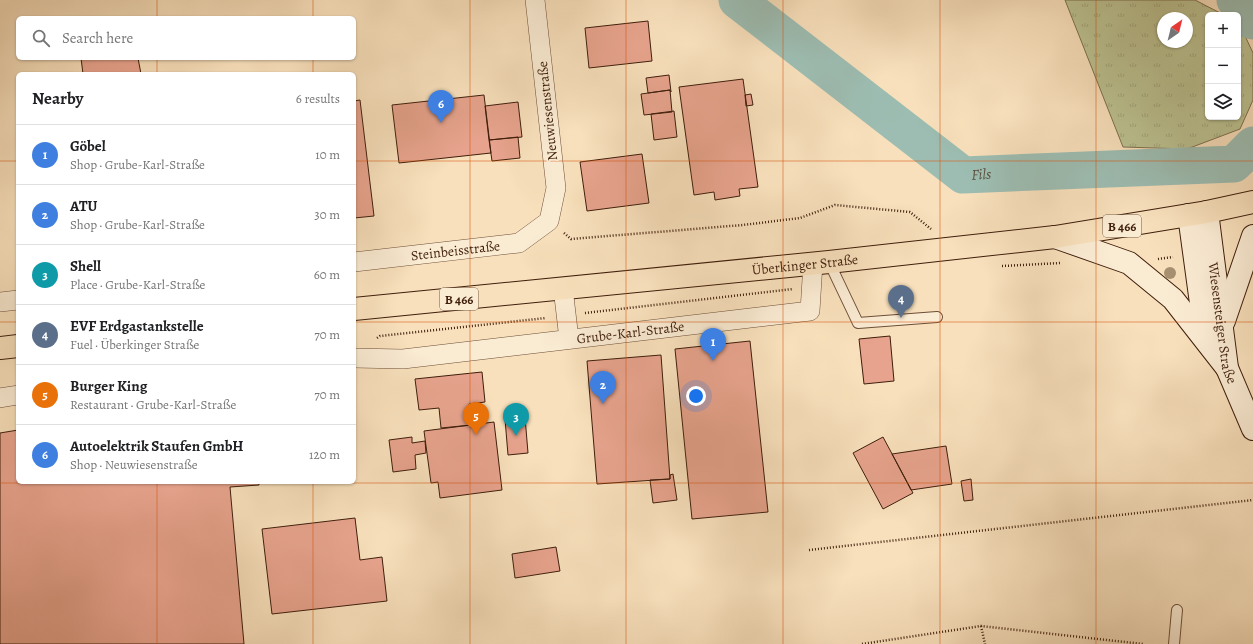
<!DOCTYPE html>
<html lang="en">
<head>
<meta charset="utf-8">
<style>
  body { margin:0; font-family:Alegreya,serif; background:#f6f6f6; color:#202124 }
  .controls { position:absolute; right:12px; top:12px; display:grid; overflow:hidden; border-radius:6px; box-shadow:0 1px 3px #0004 }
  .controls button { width:36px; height:36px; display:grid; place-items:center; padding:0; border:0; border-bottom:1px solid #e0e0e0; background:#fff; color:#202124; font:20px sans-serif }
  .compass { position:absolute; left:1157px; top:12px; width:36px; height:36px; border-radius:50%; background:#fff; box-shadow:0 1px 3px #0004; rotate:35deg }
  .you { position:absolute; left:696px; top:396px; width:14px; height:14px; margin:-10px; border:3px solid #fff; border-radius:50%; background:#1a73e8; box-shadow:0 0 0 6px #1a73e833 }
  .badge { display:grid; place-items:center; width:26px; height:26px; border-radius:50%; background:#0f766e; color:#fff; font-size:13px; font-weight:700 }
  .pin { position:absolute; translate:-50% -33px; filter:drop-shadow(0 1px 2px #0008) }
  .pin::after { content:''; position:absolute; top:21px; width:14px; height:12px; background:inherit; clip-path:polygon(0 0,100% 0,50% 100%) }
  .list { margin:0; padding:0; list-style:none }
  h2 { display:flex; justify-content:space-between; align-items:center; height:52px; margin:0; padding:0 16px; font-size:17px }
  h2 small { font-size:13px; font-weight:400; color:#757577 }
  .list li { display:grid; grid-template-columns:26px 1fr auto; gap:12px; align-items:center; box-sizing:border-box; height:60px; padding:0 16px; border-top:1px solid #e0e0e0 }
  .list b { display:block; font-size:15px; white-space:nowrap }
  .list p { margin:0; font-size:13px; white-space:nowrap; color:#757577 }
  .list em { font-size:13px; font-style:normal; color:#757577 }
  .icon { flex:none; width:22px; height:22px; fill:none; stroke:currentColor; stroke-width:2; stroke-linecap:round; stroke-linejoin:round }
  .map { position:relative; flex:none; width:1253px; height:644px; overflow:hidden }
  .search { position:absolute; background:#fff; box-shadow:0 1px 3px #0004; left:16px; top:16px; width:340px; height:44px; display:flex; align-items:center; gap:10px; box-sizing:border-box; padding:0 14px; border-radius:6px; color:#757577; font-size:15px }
  .panel { position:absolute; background:#fff; box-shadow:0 1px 3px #0004; left:16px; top:72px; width:340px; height:412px; border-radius:6px }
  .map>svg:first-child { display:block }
  .grass { fill:url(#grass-tufts); stroke:#7e704e; fill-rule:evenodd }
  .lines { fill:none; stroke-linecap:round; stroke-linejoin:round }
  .river { stroke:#9dbdb2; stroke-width:37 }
  .building { fill:#e7a38d; stroke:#3f1e0b }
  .lane-casing { stroke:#6d4e37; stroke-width:12 }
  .street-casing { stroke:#6d4e37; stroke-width:20 }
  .secondary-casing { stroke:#3f1e0b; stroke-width:24 }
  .primary-casing { stroke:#3f1e0b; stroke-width:24 }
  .path { stroke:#3f1e0b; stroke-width:2.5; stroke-dasharray:1 2; stroke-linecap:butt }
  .lane { stroke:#faebd3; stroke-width:10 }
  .street { stroke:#faebd3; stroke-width:19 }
  .secondary { stroke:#faebd3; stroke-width:22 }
  .primary { stroke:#f8e0bc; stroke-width:22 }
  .tree { fill:#a79071 }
  .grid { fill:none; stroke:#d7530c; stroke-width:1; stroke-opacity:0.55 }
  .labels { text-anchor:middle; stroke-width:3.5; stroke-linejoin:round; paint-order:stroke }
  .shield { fill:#faebd3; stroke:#775c47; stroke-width:1 }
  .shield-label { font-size:13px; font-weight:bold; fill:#3f1e0b }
  .street-label { font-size:14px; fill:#3f1e0b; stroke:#faebd3 }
  .water-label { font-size:15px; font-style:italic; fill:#5b4e3d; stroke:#faebd3 }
</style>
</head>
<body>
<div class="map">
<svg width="1253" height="644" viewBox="0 0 1253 644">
  <defs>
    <pattern id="grass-tufts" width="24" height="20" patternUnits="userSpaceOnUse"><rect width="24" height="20" fill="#bcc292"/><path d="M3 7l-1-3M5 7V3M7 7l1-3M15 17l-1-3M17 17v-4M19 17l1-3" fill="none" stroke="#a3a67d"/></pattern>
  </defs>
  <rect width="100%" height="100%" fill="#f8e0bc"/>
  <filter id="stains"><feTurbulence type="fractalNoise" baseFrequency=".005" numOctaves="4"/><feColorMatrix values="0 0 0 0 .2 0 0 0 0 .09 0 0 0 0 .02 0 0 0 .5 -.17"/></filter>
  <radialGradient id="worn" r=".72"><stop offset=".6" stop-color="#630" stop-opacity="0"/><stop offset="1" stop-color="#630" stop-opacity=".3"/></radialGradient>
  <path class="grass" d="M1065 0H1195L1224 15H1208V117H1238V23H1239L1253 53V100L1240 129 1187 149 1123 147ZM1163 18H1187V42H1163Z"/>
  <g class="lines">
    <g class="river">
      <path id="s1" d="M737 0 963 175 1234 164 1253 145"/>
      <path d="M1235 0 1253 21"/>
    </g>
  </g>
  <path class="building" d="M648 21 652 61 589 68 585 28Z
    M81 58H138L141 74H83Z
    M669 75 671 92 670 90 648 93 646 78Z
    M743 79 758 187 739 189 740 196 715 200 714 192 694 195 679 87Z
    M670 90 672 112 644 115 641 94Z
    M751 94 753 105 746 106 745 95Z
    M484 95 491 153 399 163 392 105Z
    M360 100 374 216 354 218V101Z
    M518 102 522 137 489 140 485 106Z
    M674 111 677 137 654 140 651 114Z
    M518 137 520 158 492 161 489 140Z
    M642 154 649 203 587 211 580 162Z
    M890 336 894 381 864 384 859 339Z
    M750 341 768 512 692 519 675 349Z
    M661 355 670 479 597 484 587 361Z
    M482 372 485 402 469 404 471 425 441 428 439 408 419 410 415 379Z
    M525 417 528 453 508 455 505 419Z
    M494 422 502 490 440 498 438 482 431 483 424 431Z
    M18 430V482H259V485L230 487 244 644H0V433Z
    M412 437V443L425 441 426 453 415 455 416 469 393 472 389 440Z
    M883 437 913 493 883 509 853 453Z
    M946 446 952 484 911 490 892 454Z
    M673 474 677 500 653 503 650 480 670 479V475Z
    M971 479 973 500 964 501 961 481Z
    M355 518 360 560 382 557 387 601 272 614 262 529Z
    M556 547 560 571 515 578 512 554Z"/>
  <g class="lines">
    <defs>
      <path id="lane" d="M829 262 858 323 937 317
        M1174 644 1177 610"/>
      <g id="street">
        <path id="s2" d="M354 262 519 243 549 221 556 188 535 0"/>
        <path d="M563 288 569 339"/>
        <path d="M0 302 18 300"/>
        <path id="s3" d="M354 358 403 359 810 311 813 263"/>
        <path d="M0 398 18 395"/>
      </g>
      <g id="secondary">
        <path id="s4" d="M1207 212 1227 368 1253 429"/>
        <path d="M1189 215 1206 340"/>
        <path d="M1055 237 1129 263 1173 299 1227 368"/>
        <path d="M1224 321 1253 236"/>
      </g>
      <g id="primary">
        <path id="s5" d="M354 309 829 262 1055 237 1207 212 1253 202"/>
        <path d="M0 348 18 346"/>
      </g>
    </defs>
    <use href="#lane" class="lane-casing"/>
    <use href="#street" class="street-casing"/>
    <use href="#secondary" class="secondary-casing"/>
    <use href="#primary" class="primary-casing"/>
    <path class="path" d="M564 233 571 239 743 225 800 218 835 205 910 212 931 229
      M1158 259 1173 257
      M1002 266 1061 263
      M585 313 793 289
      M377 338 380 336 546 318
      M809 550 1253 500
      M981 626 985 644
      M862 644 981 626 1143 644"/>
    <use href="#lane" class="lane"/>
    <use href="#street" class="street"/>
    <use href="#secondary" class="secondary"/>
    <use href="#primary" class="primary"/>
  </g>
  <circle class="tree" cx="1170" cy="273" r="6"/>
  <path class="grid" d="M157 0V18M313 0V18M470 0V644M626 0V644M783 0V644M940 0V644M1096 0V644M157 58V74M313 58V74M0 161H18M354 161H1253M0 322H18M354 322H1253M157 482V644M313 482V644M0 483H1253"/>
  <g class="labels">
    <g class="shield">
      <rect x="1103" y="215" width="38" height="22" rx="3"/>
      <rect x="440" y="288" width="38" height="22" rx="3"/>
    </g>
    <g class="shield-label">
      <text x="1122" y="231">B 466</text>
      <text x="459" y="304">B 466</text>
    </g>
    <g class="street-label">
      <text transform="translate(547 111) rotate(-96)" y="5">Neuwiesenstraße</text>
      <text dy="5" stroke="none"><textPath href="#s2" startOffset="102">Steinbeisstraße</textPath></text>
      <text dy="5" stroke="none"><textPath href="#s5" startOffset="453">Überkinger Straße</textPath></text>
      <text dy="5" stroke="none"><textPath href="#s4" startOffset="112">Wiesensteiger Straße</textPath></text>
      <text dy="5" stroke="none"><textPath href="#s3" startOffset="278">Grube-Karl-Straße</textPath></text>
    </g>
    <g class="water-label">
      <text dy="5" stroke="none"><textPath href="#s1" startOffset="304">Fils</textPath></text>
    </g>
  </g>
  <rect width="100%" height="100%" filter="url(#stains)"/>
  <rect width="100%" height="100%" fill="url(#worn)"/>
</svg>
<div class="controls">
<button>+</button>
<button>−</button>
<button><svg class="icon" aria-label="layers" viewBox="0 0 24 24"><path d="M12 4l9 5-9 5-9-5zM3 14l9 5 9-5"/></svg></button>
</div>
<svg class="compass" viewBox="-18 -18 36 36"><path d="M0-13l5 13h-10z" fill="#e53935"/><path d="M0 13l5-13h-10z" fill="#757577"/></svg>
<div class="you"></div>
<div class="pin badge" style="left:713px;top:361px;background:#3f7fe0">1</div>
<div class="pin badge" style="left:603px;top:404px;background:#3f7fe0">2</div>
<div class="pin badge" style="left:516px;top:436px;background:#0f9aa8">3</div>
<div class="pin badge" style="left:901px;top:318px;background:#5c6f8a">4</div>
<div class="pin badge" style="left:476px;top:435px;background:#e8710a">5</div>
<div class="pin badge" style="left:441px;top:123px;background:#3f7fe0">6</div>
<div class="search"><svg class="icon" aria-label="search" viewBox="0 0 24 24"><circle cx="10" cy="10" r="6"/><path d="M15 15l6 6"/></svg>Search here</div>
<section class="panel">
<h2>Nearby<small>6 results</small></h2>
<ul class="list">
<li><span class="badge" style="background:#3f7fe0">1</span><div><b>Göbel</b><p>Shop · Grube-Karl-Straße</p></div><em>10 m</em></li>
<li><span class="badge" style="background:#3f7fe0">2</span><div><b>ATU</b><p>Shop · Grube-Karl-Straße</p></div><em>30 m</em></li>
<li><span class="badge" style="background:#0f9aa8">3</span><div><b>Shell</b><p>Place · Grube-Karl-Straße</p></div><em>60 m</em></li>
<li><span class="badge" style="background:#5c6f8a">4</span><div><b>EVF Erdgastankstelle</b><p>Fuel · Überkinger Straße</p></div><em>70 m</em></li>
<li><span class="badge" style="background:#e8710a">5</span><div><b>Burger King</b><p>Restaurant · Grube-Karl-Straße</p></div><em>70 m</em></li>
<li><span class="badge" style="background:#3f7fe0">6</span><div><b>Autoelektrik Staufen GmbH</b><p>Shop · Neuwiesenstraße</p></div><em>120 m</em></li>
</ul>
</section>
</div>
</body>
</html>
